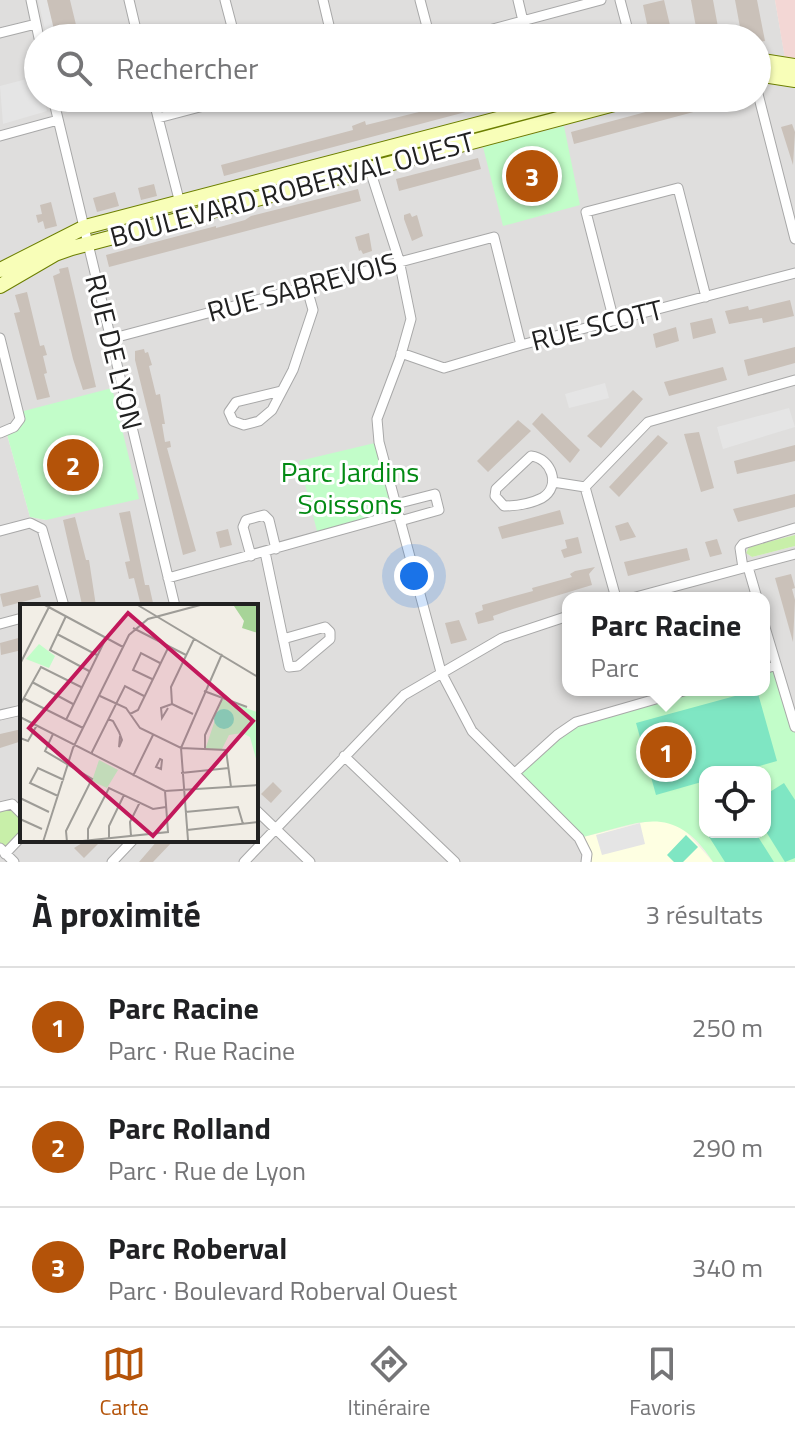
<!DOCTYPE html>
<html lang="fr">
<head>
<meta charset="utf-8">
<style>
  body { margin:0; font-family:"Titillium Web",sans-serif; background:#f6f6f6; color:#202124 }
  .controls { position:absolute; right:24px; bottom:24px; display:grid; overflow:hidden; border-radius:16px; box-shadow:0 2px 6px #0004 }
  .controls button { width:72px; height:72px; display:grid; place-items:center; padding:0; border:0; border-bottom:2px solid #e0e0e0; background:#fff; color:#202124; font:40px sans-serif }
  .you { position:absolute; left:414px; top:576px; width:28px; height:28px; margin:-20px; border:6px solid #fff; border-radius:50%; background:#1a73e8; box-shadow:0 0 0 12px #1a73e833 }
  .badge { display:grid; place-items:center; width:52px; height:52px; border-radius:50%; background:#b45309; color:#fff; font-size:26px; font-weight:700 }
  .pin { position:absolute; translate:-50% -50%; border:4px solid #fff; box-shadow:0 2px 8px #0006 }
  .popup { position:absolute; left:562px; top:592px; width:208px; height:104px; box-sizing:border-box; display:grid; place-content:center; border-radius:16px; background:#fff; filter:drop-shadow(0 2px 6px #0005); font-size:26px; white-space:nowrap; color:#757577 }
  .popup b { font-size:30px; color:#202124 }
  .popup::after { content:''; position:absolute; left:50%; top:100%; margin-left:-16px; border:16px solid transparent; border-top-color:#fff }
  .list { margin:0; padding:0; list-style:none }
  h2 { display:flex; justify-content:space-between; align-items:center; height:104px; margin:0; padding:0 32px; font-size:34px }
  h2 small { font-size:26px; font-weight:400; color:#757577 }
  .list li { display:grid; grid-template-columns:52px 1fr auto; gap:24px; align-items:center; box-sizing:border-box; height:120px; padding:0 32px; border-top:2px solid #e0e0e0 }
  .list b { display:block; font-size:30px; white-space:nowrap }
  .list p { margin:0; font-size:26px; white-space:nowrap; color:#757577 }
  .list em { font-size:26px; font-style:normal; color:#757577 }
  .icon { flex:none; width:44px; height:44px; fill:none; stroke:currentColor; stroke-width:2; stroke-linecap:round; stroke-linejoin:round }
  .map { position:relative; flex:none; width:795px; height:862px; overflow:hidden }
  .search { position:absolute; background:#fff; box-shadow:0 2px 6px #0004; left:24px; right:24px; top:24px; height:88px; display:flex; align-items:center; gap:20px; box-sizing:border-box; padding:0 28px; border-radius:44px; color:#757577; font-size:30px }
  .sheet { height:464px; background:#fff }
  nav { display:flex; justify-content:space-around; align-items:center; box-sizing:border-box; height:112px; border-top:2px solid #e0e0e0; background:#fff; font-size:22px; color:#757577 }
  nav a { display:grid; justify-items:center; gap:4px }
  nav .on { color:#b45309 }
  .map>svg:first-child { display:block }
  .residential { fill:#dfdedd; fill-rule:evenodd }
  .commercial { fill:#f3d7d5 }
  .education { fill:#feffe2 }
  .grass { fill:#c8efa9 }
  .park { fill:#c2fdc9; fill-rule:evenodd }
  .pitch { fill:#7fe6c3 }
  .parking { fill:#e5e5e5 }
  .building { fill:#cac1b9 }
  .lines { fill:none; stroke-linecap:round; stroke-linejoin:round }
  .street-casing { stroke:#a8a8a8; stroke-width:11 }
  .secondary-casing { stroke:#6c7f00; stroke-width:16 }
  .street { stroke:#fff; stroke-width:9 }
  .secondary { stroke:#f8feb8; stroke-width:14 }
  .labels { text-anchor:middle; stroke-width:6; stroke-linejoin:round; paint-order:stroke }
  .street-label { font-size:28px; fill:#212121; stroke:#fff }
  .park-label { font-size:28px; fill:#038a14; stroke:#fff }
  .inset-road { fill:none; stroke:#9e9c97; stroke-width:2 }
  .view { fill:#c2185b; fill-opacity:0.15; stroke:#c2185b; stroke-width:4 }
  .inset-edge { fill:none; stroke:#212121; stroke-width:4 }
</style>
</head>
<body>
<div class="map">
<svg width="795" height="862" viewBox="0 0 795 862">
  <rect width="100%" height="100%" fill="#f2eee6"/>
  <path class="residential" d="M0 0H775L785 58 795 66V535L749 547 746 553 752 557 795 546V727L764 669V598H568V690H687L579 838 586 862H0V848L22 840H256V606H22V814L0 807ZM38 38H757V98H38ZM6 431 46 520 30 517Z"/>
  <path class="commercial" d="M775 0H795V60L785 59Z"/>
  <path class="education" d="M657 819 682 827 713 862H586L579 838Z"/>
  <path class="grass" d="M795 535V546L752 557 746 553 749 547Z
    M12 804 22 814V836L5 854 0 848V807Z"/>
  <path class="park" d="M564 126 580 205 503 226 483 147Z
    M112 388 139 499 46 520 30 517 6 431 20 412Z
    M379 442 398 514 318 535 299 461Z
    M776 665 795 727V862H713C673 800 638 824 579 838L515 773 576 722 687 690H764V669ZM705 772H765V832H705Z"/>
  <path class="pitch" d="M757 690 777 761 738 772H705V781L656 795 636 723Z
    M784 783 795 800V858L785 862 765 830V795Z
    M706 832H755L774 862H725Z
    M686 835 698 847 683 862H674L667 855Z"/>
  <path class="parking" d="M38 0H47L56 34 86 27 89 38H47Z
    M38 76V98H44L47 111 3 124 0 86Z
    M605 383 609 398 569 408 565 394Z
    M789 408 795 427 723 449 717 427Z
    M640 823 645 844 602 855 596 835Z"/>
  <path class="building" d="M47 0H70L77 29 55 34Z
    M664 0 673 38H650L643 5Z
    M691 0H713L720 38H698Z
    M735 0H757L765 41 757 42V38H742Z
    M471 98H511V100L224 176 221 165 353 130 352 126 365 121 366 125 419 112 424 109 423 105 429 103 431 108Z
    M698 98 701 110 574 144 571 132Z
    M792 124 795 132 793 165 781 127Z
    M478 158 481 169 399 191 396 179Z
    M154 184 157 196 141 200 138 188Z
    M358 189 361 201 109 267 106 255 216 226V228L245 220 251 216Z
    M115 192 119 206 97 212 93 198Z
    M51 202 57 226 45 229 43 221 38 223 36 215 42 214 40 205Z
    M410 213 412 217 417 215 423 236 412 241 404 219V215Z
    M369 233 372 251 363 254 361 250 359 251 355 237Z
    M68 267 96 387 83 390 73 359 53 276 60 273 59 269Z
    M27 292 40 346 44 345 47 355 43 356 47 373 44 374 50 397 37 400 14 313 20 312 15 295Z
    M790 300 794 316 763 323 762 318 729 324 725 311 748 306 749 310Z
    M712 318 716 333 693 339 690 323Z
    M676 327 679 341 656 348 653 334Z
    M795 347V363L748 376 744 360Z
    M144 349 145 353 148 352 152 365 149 366 156 395 160 394 165 424H162L165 442 170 441 171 447 167 448 196 551 183 555 135 360V351Z
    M723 367 727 380 669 396 664 382Z
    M633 390 643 399 601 448 587 436Z
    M542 413 580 450 570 463 532 424Z
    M518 420 531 431 488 472 477 461Z
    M699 432 714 488 701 492 684 434Z
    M658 435 668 443 619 497 609 487Z
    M795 445V461L737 474 734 461Z
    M795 494V507L738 522 733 509Z
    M560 510 564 524 502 539 498 527Z
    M130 511 145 585H149L153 603 141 606 134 578 129 579 125 562 130 561 119 513Z
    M75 517 86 560H89L96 606H82L81 600 63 520Z
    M628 522 636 537 620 541 615 526Z
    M228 529 232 545 220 548 216 532Z
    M578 537 582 553 564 558 561 550 567 548 565 540Z
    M717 539 722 554 710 557 705 542Z
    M687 548 690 560 628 576 624 562Z
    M595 567 589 574 592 585 513 609 493 616 494 620 478 624 475 613 483 610 482 605 533 591 532 588 572 577 570 574 575 571Z
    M791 574 795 588 792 589 795 600 793 642 775 578Z
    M38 585 41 597 3 607 0 594Z
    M459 620 467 640 451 644 445 623Z
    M22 637V650L1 655 0 643Z
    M22 729V741L0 748V734Z
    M273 782 282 791 271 803 261 794Z
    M87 840H102L84 858 74 848Z
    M158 840H174L153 862H139Z"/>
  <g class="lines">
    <defs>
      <path id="street" d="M31 0 39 38
        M129 0 138 38
        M225 0 235 38
        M323 0 332 38
        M420 0 430 38
        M518 0 523 21
        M620 0 630 38
        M0 33 36 24
        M459 38 601 0
        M757 90 795 239
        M53 98 175 606
        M153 98 184 219
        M158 118 234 98
        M0 136 58 120
        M369 167 399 260 411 319 400 358 377 419 379 442 441 672 472 731 579 838 587 854 586 862
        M614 321 586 212 678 188 706 297
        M0 338 20 419 14 427 0 433
        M110 339 494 237 521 345
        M401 353 444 368 521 345 795 273
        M281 391 236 402 229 412 233 421 244 425 259 421 272 410 293 370 313 310 306 285
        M531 456C551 458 562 486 542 498 530 504 517 506 504 506L495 496 496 489Z
        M553 482 585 487
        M396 504 435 494 439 510 400 521
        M0 531 30 523 42 529 64 606
        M265 552 289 667 298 666 330 639V632L325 627 283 639
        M251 556 243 527 246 520 264 515 269 520 276 549
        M748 567 757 598
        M743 568 740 548 743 544 795 528
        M168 578 398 514
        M616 598 585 487 648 422 795 380
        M632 598 795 554
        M0 624 22 618
        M764 624 795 727
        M764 669 776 665
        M0 715 22 710
        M344 756 455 862
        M515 773 557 735 576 722 687 690
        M0 807 12 804 22 814
        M256 810 310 862
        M0 848 14 862
        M5 854 22 836
        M112 862 133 840
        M244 862 404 695 502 638 568 616"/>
      <path id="secondary" d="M757 60 795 66
        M757 74 795 80
        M0 270 85 227 578 98
        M0 286 55 254 72 248 637 98"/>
    </defs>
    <use href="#street" class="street-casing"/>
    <use href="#secondary" class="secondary-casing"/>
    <use href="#street" class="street"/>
    <use href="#secondary" class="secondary"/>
  </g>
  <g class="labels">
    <g class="street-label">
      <text transform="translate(292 189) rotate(-15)" y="10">BOULEVARD ROBERVAL OUEST</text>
      <text transform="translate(302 287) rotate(-15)" y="10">RUE SABREVOIS</text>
      <text transform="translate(597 325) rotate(-14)" y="10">RUE SCOTT</text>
      <text transform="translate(114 352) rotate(76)" y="10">RUE DE LYON</text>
    </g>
    <g class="park-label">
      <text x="350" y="482">Parc Jardins<tspan x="350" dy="32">Soissons</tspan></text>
    </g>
  </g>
  <g transform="translate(20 604)">
    <rect width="238" height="238" fill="#f2eee6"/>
    <path d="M238 0V29L222 24 224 17 214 2Z" fill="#a7d498"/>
    <path d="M19 40 35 52 29 64 6 55ZM202 95 237 108 238 162 230 133 222 129 209 131 202 145 185 146ZM79 156 98 166 87 184 72 177Z" fill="#c2fdc9"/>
    <path d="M194 115a10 10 0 1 1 20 0a10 10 0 1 1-20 0Z" fill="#7fe6c3"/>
    <path class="inset-road" d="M23 0 103 43M116 0 238 73M46 12 30 46 69 67M113 24 166 51M37 30 77 51M0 60 30 1M132 75 113 66 121 49 140 59M12 78 53 100M184 87 227 103M80 92 106 104 120 124 161 144 206 146 211 183M3 94 63 124M0 101 21 63 61 83M148 104 142 114 141 104 152 100M110 110 118 106 149 42M173 110 152 100 151 83 174 35M0 113 145 187 238 181M88 115 93 117 99 128 102 136 99 143 100 132M46 116 86 34M33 130 25 147 72 175 46 227 47 238M0 134 8 137 17 121M185 146V131L202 95M71 150 105 82 124 92M140 155 142 156 141 165 136 163ZM161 169 209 164M113 172 133 131M38 192 10 179 18 164 44 176M0 194 29 208M165 208 218 203 223 220M0 215 22 225M167 226 238 218M111 232 110 218 120 198M89 234V222L104 191M68 236V225L89 184 133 205 146 203M168 236 161 144 202 50M23 238 53 144 109 31 128 15 184 0M53 238 148 228 145 187"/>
    <path class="view" d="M108 9 233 117 133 232 9 124Z"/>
    <rect width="238" height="238" class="inset-edge"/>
  </g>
</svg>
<div class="controls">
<button><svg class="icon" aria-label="locate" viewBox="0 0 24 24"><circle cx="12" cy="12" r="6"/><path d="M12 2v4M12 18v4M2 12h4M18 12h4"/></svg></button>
</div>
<div class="you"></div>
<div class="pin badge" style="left:666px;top:752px">1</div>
<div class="popup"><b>Parc Racine</b>Parc</div>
<div class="pin badge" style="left:73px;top:465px">2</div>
<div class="pin badge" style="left:532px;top:176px">3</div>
<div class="search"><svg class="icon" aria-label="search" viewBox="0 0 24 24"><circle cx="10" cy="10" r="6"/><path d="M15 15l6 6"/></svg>Rechercher</div>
</div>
<section class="sheet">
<h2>À proximité<small>3 résultats</small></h2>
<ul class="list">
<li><span class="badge">1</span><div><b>Parc Racine</b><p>Parc · Rue Racine</p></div><em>250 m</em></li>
<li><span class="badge">2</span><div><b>Parc Rolland</b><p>Parc · Rue de Lyon</p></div><em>290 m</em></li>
<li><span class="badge">3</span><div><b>Parc Roberval</b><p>Parc · Boulevard Roberval Ouest</p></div><em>340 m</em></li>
</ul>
</section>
<nav>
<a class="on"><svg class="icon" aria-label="map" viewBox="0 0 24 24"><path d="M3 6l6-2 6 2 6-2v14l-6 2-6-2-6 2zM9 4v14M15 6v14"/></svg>Carte</a>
<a><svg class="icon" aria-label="directions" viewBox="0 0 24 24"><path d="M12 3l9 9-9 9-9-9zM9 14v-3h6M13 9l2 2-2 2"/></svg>Itinéraire</a>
<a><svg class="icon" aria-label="saved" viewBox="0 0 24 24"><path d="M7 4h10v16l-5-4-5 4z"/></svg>Favoris</a>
</nav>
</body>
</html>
